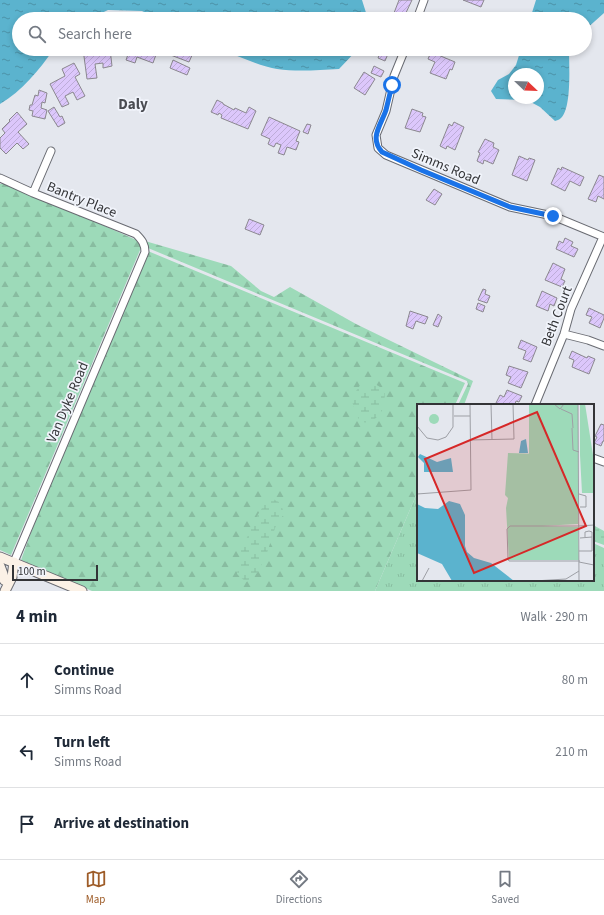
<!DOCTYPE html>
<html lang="en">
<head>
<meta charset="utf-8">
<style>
  body { margin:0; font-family:"Source Sans 3",sans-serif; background:#f2f2f3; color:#1f2937 }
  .compass { position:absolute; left:508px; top:68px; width:36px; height:36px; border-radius:50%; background:#fff; box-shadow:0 2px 6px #0003; rotate:113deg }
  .scale { position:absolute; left:12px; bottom:10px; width:86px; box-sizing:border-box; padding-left:4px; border:2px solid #333437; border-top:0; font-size:11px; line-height:14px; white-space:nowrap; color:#333437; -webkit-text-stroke:3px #f1f4fb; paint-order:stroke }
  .stop { position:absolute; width:12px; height:12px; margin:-9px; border:3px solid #1a73e8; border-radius:50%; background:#fff }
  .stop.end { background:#1a73e8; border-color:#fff; box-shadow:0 1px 4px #0008 }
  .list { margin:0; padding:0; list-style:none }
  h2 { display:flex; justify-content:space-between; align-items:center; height:52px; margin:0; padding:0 16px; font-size:17px }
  h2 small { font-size:13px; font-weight:400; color:#747a83 }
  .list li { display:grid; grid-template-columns:26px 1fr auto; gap:12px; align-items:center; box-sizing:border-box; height:72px; padding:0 16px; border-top:1px solid #e0e1e3 }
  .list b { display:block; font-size:15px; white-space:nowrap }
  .list p { margin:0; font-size:13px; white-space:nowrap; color:#747a83 }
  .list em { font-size:13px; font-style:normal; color:#747a83 }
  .icon { flex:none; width:22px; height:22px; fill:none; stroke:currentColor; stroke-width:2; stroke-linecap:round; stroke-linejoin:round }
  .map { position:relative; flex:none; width:604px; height:591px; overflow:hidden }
  .search { position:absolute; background:#fff; box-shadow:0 2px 6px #0003; left:12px; right:12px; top:12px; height:44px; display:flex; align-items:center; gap:10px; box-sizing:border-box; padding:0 14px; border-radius:22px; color:#747a83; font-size:15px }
  .sheet { height:268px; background:#fff }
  nav { display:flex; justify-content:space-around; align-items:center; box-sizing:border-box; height:56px; border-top:1px solid #e0e1e3; background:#fff; font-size:11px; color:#747a83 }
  nav a { display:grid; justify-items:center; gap:2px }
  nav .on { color:#9e5c28 }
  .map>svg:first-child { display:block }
  .forest { fill:url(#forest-firs) }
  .wetland { fill:url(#wetland-marsh) }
  .park { fill:url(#park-tufts) }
  .water { fill:url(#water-ripples); fill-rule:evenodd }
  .building { fill:url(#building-hatch); stroke:#8b888f }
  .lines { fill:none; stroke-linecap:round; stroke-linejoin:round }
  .street-casing { stroke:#696b72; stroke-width:9 }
  .secondary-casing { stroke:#696b72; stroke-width:11 }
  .street { stroke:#fff; stroke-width:7 }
  .secondary { stroke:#fbf1e6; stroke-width:9 }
  .route { stroke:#1a73e8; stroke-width:5 }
  .labels { text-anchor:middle; stroke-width:3.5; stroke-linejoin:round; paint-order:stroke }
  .street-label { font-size:14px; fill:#333437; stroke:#f1f4fb }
  .neighbourhood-label { font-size:15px; font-weight:bold; fill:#4a4c52; stroke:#f1f4fb }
  .inset-road { fill:none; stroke:#9d9fa5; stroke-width:1 }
  .view { fill:#d62828; fill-opacity:0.15; stroke:#d62828; stroke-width:2 }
  .inset-edge { fill:none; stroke:#333437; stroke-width:2 }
</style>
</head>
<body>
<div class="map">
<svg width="604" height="591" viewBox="0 0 604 591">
  <defs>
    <pattern id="forest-firs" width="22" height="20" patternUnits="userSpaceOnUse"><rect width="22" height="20" fill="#9ddab9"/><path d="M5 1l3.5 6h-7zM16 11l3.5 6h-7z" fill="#88bca0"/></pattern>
    <pattern id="wetland-marsh" width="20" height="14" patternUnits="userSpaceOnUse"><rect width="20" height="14" fill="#9ddab9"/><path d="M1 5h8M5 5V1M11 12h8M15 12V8" fill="none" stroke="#88bca0"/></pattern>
    <pattern id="park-tufts" width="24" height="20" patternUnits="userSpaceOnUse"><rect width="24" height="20" fill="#9ddab9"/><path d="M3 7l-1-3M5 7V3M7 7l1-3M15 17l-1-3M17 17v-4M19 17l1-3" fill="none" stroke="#88bca0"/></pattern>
    <pattern id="water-ripples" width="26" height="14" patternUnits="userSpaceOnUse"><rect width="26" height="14" fill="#5bb3ce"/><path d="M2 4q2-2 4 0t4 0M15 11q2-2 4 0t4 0" fill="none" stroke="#4c92a8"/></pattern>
    <pattern id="building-hatch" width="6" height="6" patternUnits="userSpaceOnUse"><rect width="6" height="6" fill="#dcc7fb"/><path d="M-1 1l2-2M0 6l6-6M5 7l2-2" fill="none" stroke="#bdacd8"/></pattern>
  </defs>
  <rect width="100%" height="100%" fill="#e4e7ee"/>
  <path class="forest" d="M0 184H5L37 196 143 243 11 555 0 550Z
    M145 241 231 266 261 291 274 297 290 287 356 324 473 381 464 405H458L468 384 467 381 148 248Z
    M143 249 465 383 455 405H418V491L375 591H92L21 560 85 386Z"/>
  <path class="wetland" d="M361 384H375L385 390C384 409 385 411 370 423L360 422 355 411 351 398Z
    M269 497 281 503 284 514 275 528 267 553 258 572 246 582 237 574 241 550 257 516Z
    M593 525 604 531V545L593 541Z"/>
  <path class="park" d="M418 491V580H593V543L604 548V591H375Z"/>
  <path class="water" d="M0 0H362L368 19H159L142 11 108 10 89 19H19V49H54C39 70 22 91 0 104Z
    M536 0H604V13L585 30V19H530Z
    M222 49H358L339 69C319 70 297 72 277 69 262 67 237 56 222 49Z
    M521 49H569C569 64 572 108 561 118 559 120 557 120 555 121L540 107 527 100 496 99 491 91 498 80 509 74 516 65ZM514 74H538V98H514Z"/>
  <path class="building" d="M399 0H412L404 17 394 13Z
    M463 0H484L481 7Z
    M83 49H110L112 66 103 68V63L95 64 97 78 87 79Z
    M130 49H158L153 63 137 57 135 63 126 60Z
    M170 49H182L193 53 189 62 168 54Z
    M377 49H390L385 61 378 58 381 50Z
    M431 52 455 62 452 70 450 69 446 79 430 73 435 62 428 59Z
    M173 60 190 68 187 75 170 68Z
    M74 63 80 74 75 77 85 96 77 100 73 92 65 96 69 104 62 107 50 84 65 76 62 69Z
    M374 66 384 71 381 77 371 73Z
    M364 72 375 79 365 95 354 88Z
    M39 90 47 93 45 103 42 102 41 108 47 110 45 119 32 116 33 111 29 110 30 105H32L35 95 38 96Z
    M217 100 223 103V104L234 110 235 108 246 113 249 107 256 111 248 129 221 118 222 115 219 113 218 115 211 112Z
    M54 107 60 117 62 116 65 123 58 127 48 111Z
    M412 109 423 113 422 116 426 117 420 132 405 128Z
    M17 112 27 124 18 132 29 144 23 149 17 143 6 154 0 148V138L5 133 2 129 10 121 9 120Z
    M269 117 300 131 296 141 299 142 296 150 287 147 284 155 278 153 281 145 276 143 274 147 268 144 270 139 261 135Z
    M454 122 464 127 455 150 447 146 446 149 440 146 449 124 452 126Z
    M307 124 311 125 308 134 303 132Z
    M485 139 494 143 493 147 499 150 493 164 484 160 483 164 477 161 480 153 478 152Z
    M519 156 528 160 529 158 535 160 527 181 512 175Z
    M562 167 584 177 580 186 570 181 565 191 551 184 558 168 561 170Z
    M599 175 604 177V199L598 196 596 202 588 199Z
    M434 189 442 194 435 205 426 200Z
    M249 219 264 225 260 235 245 229Z
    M565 238 573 242 571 246 578 249 574 257 556 249 559 241 563 243Z
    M553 263 565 269 561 279 565 281 562 287 545 280Z
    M483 289 486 290 485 294 490 296 487 303 478 300Z
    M542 291 557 298 554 306 550 304 548 311 536 306Z
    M478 303 485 306 483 312 476 309Z
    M589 308 604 315V318L600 328 589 323 592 317 586 315Z
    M410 311 428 317 425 324 416 321 413 329 406 326Z
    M438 314 442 317 438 327 433 325Z
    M521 340 537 347 531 362 523 359 526 351 518 348Z
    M572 351 587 358 588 356 595 359 589 374 572 367 574 360 569 358Z
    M509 366 528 372 521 388 508 383 511 377 506 375Z
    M507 390 522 396 519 402 516 401 515 404 516 405H499L496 403 500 395 504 397Z
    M601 424 604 425V441H603L601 446 594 443 597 437 595 436Z"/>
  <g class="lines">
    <defs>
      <path id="street" d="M417 19 424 0
        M405 49 394 76 386 111 376 135 378 148 386 155 510 207 553 216 604 237
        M0 178 33 193 136 234C142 240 145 244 145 252L14 562
        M33 193 51 151
        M564 334 588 340 604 346
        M535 405 564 334 571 309 603 237
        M593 458 604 462"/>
      <path id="secondary" d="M0 557 82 591
        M0 566 3 574 4 580
        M5 591 12 577 14 562"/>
    </defs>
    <use href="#street" class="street-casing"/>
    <use href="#secondary" class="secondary-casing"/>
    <use href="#street" class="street"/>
    <use href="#secondary" class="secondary"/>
  </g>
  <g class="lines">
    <path class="route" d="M392 85C390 93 388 102 386 110 381 125 369 138 382 152L421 170 510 207 553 216"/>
  </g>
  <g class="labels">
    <g class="street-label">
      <text transform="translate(446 166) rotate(23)" y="5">Simms Road</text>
      <text transform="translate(82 199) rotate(22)" y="5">Bantry Place</text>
      <text transform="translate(556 316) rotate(-69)" y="5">Beth Court</text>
      <text transform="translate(67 402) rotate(-67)" y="5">Van Dyke Road</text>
    </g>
    <g class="neighbourhood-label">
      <text x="133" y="109">Daly</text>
    </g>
  </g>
  <g transform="translate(417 404)">
    <rect width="177" height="177" fill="#e4e7ee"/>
    <path d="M163 0H168L176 51H163Z" fill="#9ddab9"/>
    <path d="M91 49 161 51V120L125 122 161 123 162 156H92L89 104 91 94 88 91Z" fill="#9ddab9"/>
    <path d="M12 15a5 5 0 1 1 10 0a5 5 0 1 1-10 0Z" fill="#9ddab9"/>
    <path d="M112 0H161V51H112ZM163 51H177V89H165Z" fill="#9ddab9"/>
    <path d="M109 35 111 49H102L104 37ZM3 50 20 58 34 54 36 68H7V59L1 53ZM32 97 43 100 48 111V142L50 148 57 154 74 159 97 177H35L25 160 0 149V100L8 104 21 105Z" fill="#5bb3ce"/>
    <path class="inset-road" d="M74 0 75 36M137 0 143 5 147 0M161 0 162 177M144 5 155 10 156 24M37 12H53M0 22 10 34 21 36 29 33 36 23V0M155 24 156 46 162 48M53 36 97 35 96 0M0 90 54 86 53 0M162 90 169 92V103H163M162 122H93L90 125 91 155 92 157H163M162 122 177 121M168 133V128L172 127 175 128V133M163 134 175 133V147M162 147H175M162 158 177 161M5 177 12 164M117 177 149 175 162 167"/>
    <path class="view" d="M120 8 169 122 57 169 8 55Z"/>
    <rect width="177" height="177" class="inset-edge"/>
  </g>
</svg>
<svg class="compass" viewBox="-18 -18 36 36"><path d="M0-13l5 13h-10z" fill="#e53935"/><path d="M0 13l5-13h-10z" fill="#747a83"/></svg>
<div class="scale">100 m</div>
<div class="stop" style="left:392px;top:85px"></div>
<div class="stop end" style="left:553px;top:216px"></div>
<div class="search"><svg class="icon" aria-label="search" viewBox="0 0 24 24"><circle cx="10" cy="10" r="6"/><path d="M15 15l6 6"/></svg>Search here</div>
</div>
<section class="sheet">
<h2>4 min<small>Walk · 290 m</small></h2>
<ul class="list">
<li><svg class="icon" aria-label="ahead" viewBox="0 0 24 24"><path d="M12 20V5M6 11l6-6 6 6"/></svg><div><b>Continue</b><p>Simms Road</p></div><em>80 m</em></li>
<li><svg class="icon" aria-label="left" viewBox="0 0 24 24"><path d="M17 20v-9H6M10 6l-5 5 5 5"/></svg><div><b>Turn left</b><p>Simms Road</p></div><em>210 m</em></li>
<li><svg class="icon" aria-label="arrive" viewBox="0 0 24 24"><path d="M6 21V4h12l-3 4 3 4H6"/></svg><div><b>Arrive at destination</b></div></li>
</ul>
</section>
<nav>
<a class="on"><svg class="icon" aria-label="map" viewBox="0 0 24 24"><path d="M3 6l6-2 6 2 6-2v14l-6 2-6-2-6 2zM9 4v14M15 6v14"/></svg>Map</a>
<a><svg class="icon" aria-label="directions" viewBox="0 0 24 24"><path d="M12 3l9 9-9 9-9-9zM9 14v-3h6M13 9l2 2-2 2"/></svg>Directions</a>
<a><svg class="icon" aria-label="saved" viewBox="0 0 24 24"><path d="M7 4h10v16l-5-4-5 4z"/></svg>Saved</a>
</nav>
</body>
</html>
